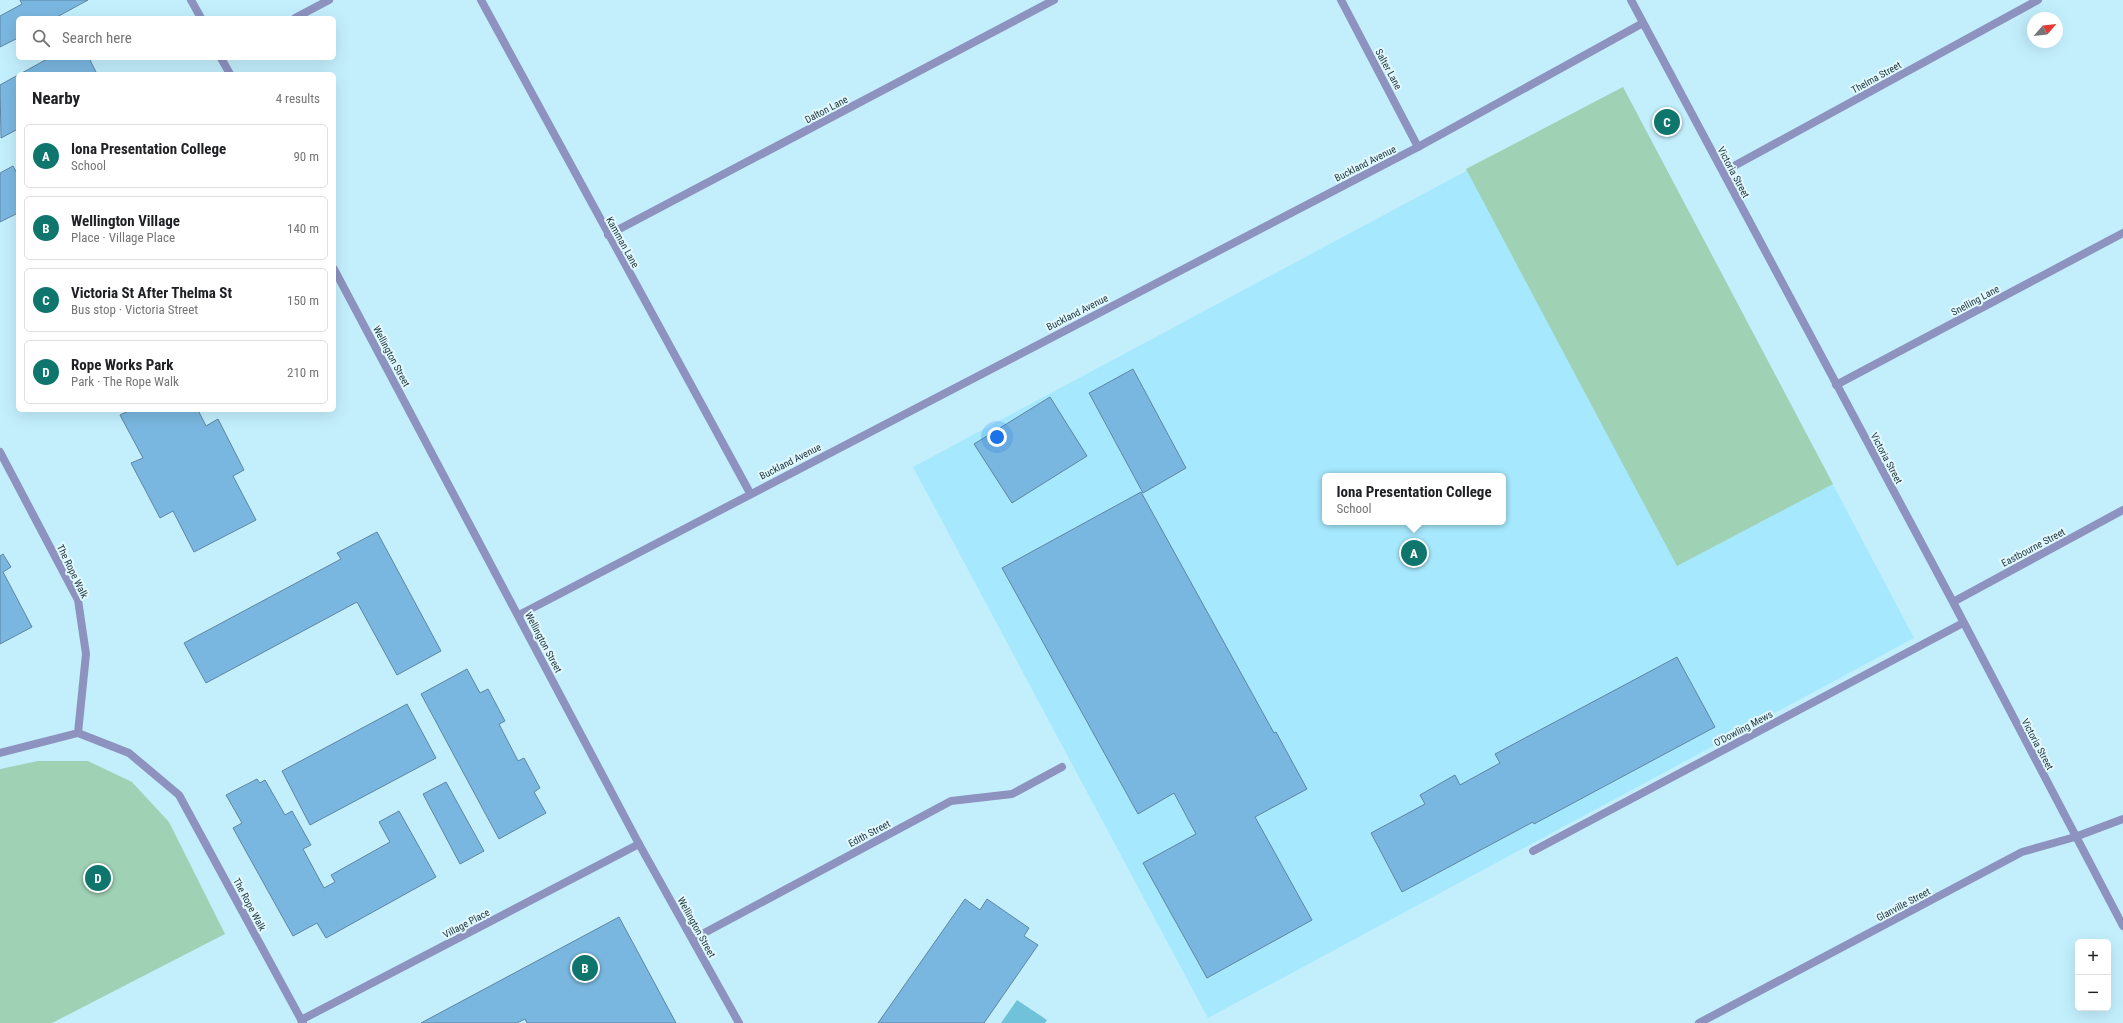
<!DOCTYPE html>
<html lang="en">
<head>
<meta charset="utf-8">
<style>
  body { margin:0; font-family:"Roboto Condensed",sans-serif; background:#f2f2f2; color:#202124 }
  .controls { position:absolute; right:12px; bottom:12px; display:grid; overflow:hidden; border-radius:6px; box-shadow:0 4px 16px #0002 }
  .controls button { width:36px; height:36px; display:grid; place-items:center; padding:0; border:0; border-bottom:1px solid #e0e0e0; background:#fff; color:#202124; font:20px sans-serif }
  .compass { position:absolute; left:2027px; top:12px; width:36px; height:36px; border-radius:50%; background:#fff; box-shadow:0 4px 16px #0002; rotate:62deg }
  .you { position:absolute; left:997px; top:437px; width:14px; height:14px; margin:-10px; border:3px solid #fff; border-radius:50%; background:#1a73e8; box-shadow:0 0 0 6px #1a73e833 }
  .badge { display:grid; place-items:center; width:26px; height:26px; border-radius:50%; background:#0f766e; color:#fff; font-size:13px; font-weight:700 }
  .pin { position:absolute; translate:-50% -50%; border:2px solid #fff; box-shadow:0 1px 4px #0006 }
  .popup { position:absolute; left:1322px; top:473px; width:184px; height:52px; box-sizing:border-box; display:grid; place-content:center; border-radius:6px; background:#fff; filter:drop-shadow(0 1px 3px #0005); font-size:13px; white-space:nowrap; color:#757577 }
  .popup b { font-size:15px; color:#202124 }
  .popup::after { content:''; position:absolute; left:50%; top:100%; margin-left:-8px; border:8px solid transparent; border-top-color:#fff }
  .list { margin:0; padding:0; list-style:none }
  h2 { display:flex; justify-content:space-between; align-items:center; height:52px; margin:0; padding:0 16px; font-size:17px }
  h2 small { font-size:13px; font-weight:400; color:#757577 }
  .list li { display:grid; grid-template-columns:26px 1fr auto; gap:12px; align-items:center; box-sizing:border-box; height:64px; margin:0 8px 8px; padding:0 8px; border:1px solid #e0e0e0; border-radius:6px }
  .list b { display:block; font-size:15px; white-space:nowrap }
  .list p { margin:0; font-size:13px; white-space:nowrap; color:#757577 }
  .list em { font-size:13px; font-style:normal; color:#757577 }
  .icon { flex:none; width:22px; height:22px; fill:none; stroke:currentColor; stroke-width:2; stroke-linecap:round; stroke-linejoin:round }
  .map { position:relative; flex:none; width:2123px; height:1023px; overflow:hidden }
  .search { position:absolute; background:#fff; box-shadow:0 4px 16px #0002; left:16px; top:16px; width:320px; height:44px; display:flex; align-items:center; gap:10px; box-sizing:border-box; padding:0 14px; border-radius:6px; color:#757577; font-size:15px }
  .panel { position:absolute; background:#fff; box-shadow:0 4px 16px #0002; left:16px; top:72px; width:320px; height:340px; border-radius:6px }
  .map>svg:first-child { display:block }
  .built { fill:#a6e8fd; fill-rule:evenodd }
  .green { fill:#9fd1b4 }
  .water { fill:#70c2da }
  .building { fill:#7ab7e0; stroke:#5e86a2 }
  .lines { fill:none; stroke-linecap:round; stroke-linejoin:round }
  .service { stroke:#8d92bf; stroke-width:8 }
  .minor { stroke:#8d92bf; stroke-width:8 }
  .tertiary { stroke:#8d92bf; stroke-width:8 }
  .labels { text-anchor:middle; stroke-width:4; stroke-linejoin:round; paint-order:stroke }
  .street-label { font-size:10px; fill:#243a41; stroke:#e2f8ff }
</style>
</head>
<body>
<div class="map">
<svg width="2123" height="1023" viewBox="0 0 2123 1023">
  <rect width="100%" height="100%" fill="#c3effd"/>
  <path class="built" d="M1623 87 1914 638 1208 1018 913 467ZM1325 476H1503V522H1325Z"/>
  <path class="green" d="M1623 87 1833 484 1677 566 1466 169Z
    M38 761H88L132 782 169 822 225 934 52 1023H0V769Z"/>
  <path class="water" d="M1017 1000 1047 1020 1045 1023H1001Z"/>
  <path class="building" d="M20 0H88L55 18H18V38L0 47V16L22 4Z
    M49 58H89L97 74H20Z
    M18 75V129L1 138 0 85Z
    M13 166 18 175V213L0 222V173Z
    M1133 369 1186 468 1143 493 1089 393Z
    M1050 397 1087 456 1012 503 974 444Z
    M131 410H198L206 426 218 419 244 470 233 476 256 520 194 552 173 511 160 518 131 463 143 458 120 415Z
    M1141 492 1274 733 1276 732 1307 789 1255 817 1312 920 1207 978 1143 863 1196 834 1174 793 1138 814 1002 568Z
    M377 532 441 651 397 675 357 602 206 683 184 643 341 559 337 553Z
    M3 554 11 567 3 572 32 627 0 644V556Z
    M1677 657 1715 727 1534 824 1533 822 1402 892 1371 833 1425 804 1420 795 1455 775 1460 785 1500 763 1495 754Z
    M467 669 480 693 488 689 505 721 499 724 518 761 524 758 540 788 534 792 546 813 499 839 421 694Z
    M407 704 436 758 310 825 282 771Z
    M257 779 260 783 265 780 285 815 292 811 311 845 303 849 324 888 335 882 331 875 390 842 379 822 399 811 436 877 326 938 317 923 293 936 233 828 242 823 226 795Z
    M446 782 484 851 460 864 423 794Z
    M965 899 980 910 987 899 1029 928 1024 936 1038 945 984 1023H878Z
    M619 917 676 1023H527L525 1019 517 1023H421Z"/>
  <g class="lines">
    <path class="service" d="M481 0 750 493
      M1341 0 1418 147
      M608 235 1054 0
      M1836 385 2123 233
      M0 452 78 600 86 654 78 733
      M1533 851 1963 623"/>
    <path class="minor" d="M1631 0 1953 602 2123 926
      M295 18 329 0
      M1723 172 2038 0
      M1953 602 2123 510
      M519 615 1418 147 1643 23
      M0 753 78 733 129 753 179 795 303 1023
      M693 939 951 801 1012 794 1062 767
      M301 1020 639 844
      M1699 1023 2022 852 2075 837 2123 819"/>
    <path class="tertiary" d="M191 0 201 18
      M221 58 230 74
      M334 269 639 844 739 1023"/>
  </g>
  <g class="labels">
    <g class="street-label">
      <text transform="translate(1389 69) rotate(62)" y="4">Salter Lane</text>
      <text transform="translate(1876 77) rotate(-29)" y="4">Thelma Street</text>
      <text transform="translate(826 109) rotate(-28)" y="4">Dalton Lane</text>
      <text transform="translate(1365 163) rotate(-27)" y="4">Buckland Avenue</text>
      <text transform="translate(1734 172) rotate(62)" y="4">Victoria Street</text>
      <text transform="translate(623 242) rotate(61)" y="4">Kamman Lane</text>
      <text transform="translate(1975 300) rotate(-28)" y="4">Snelling Lane</text>
      <text transform="translate(1077 312) rotate(-27)" y="4">Buckland Avenue</text>
      <text transform="translate(392 356) rotate(62)" y="4">Wellington Street</text>
      <text transform="translate(1887 458) rotate(62)" y="4">Victoria Street</text>
      <text transform="translate(790 461) rotate(-27)" y="4">Buckland Avenue</text>
      <text transform="translate(2033 547) rotate(-28)" y="4">Eastbourne Street</text>
      <text transform="translate(73 571) rotate(64)" y="4">The Rope Walk</text>
      <text transform="translate(544 642) rotate(62)" y="4">Wellington Street</text>
      <text transform="translate(1743 728) rotate(-28)" y="4">O'Dowling Mews</text>
      <text transform="translate(2038 744) rotate(62)" y="4">Victoria Street</text>
      <text transform="translate(869 833) rotate(-28)" y="4">Edith Street</text>
      <text transform="translate(250 904) rotate(62)" y="4">The Rope Walk</text>
      <text transform="translate(1903 904) rotate(-28)" y="4">Glanville Street</text>
      <text transform="translate(466 923) rotate(-28)" y="4">Village Place</text>
      <text transform="translate(697 927) rotate(61)" y="4">Wellington Street</text>
    </g>
  </g>
</svg>
<div class="controls">
<button>+</button>
<button>−</button>
</div>
<svg class="compass" viewBox="-18 -18 36 36"><path d="M0-13l5 13h-10z" fill="#e53935"/><path d="M0 13l5-13h-10z" fill="#757577"/></svg>
<div class="you"></div>
<div class="pin badge" style="left:1414px;top:553px">A</div>
<div class="popup"><b>Iona Presentation College</b>School</div>
<div class="pin badge" style="left:585px;top:968px">B</div>
<div class="pin badge" style="left:1667px;top:122px">C</div>
<div class="pin badge" style="left:98px;top:878px">D</div>
<div class="search"><svg class="icon" aria-label="search" viewBox="0 0 24 24"><circle cx="10" cy="10" r="6"/><path d="M15 15l6 6"/></svg>Search here</div>
<section class="panel">
<h2>Nearby<small>4 results</small></h2>
<ul class="list">
<li><span class="badge">A</span><div><b>Iona Presentation College</b><p>School</p></div><em>90 m</em></li>
<li><span class="badge">B</span><div><b>Wellington Village</b><p>Place · Village Place</p></div><em>140 m</em></li>
<li><span class="badge">C</span><div><b>Victoria St After Thelma St</b><p>Bus stop · Victoria Street</p></div><em>150 m</em></li>
<li><span class="badge">D</span><div><b>Rope Works Park</b><p>Park · The Rope Walk</p></div><em>210 m</em></li>
</ul>
</section>
</div>
</body>
</html>
